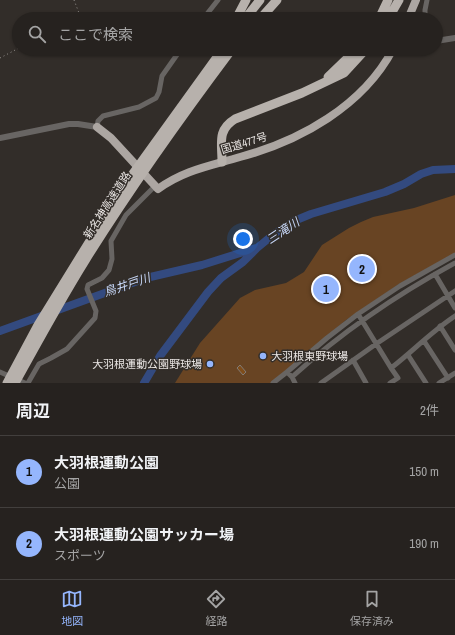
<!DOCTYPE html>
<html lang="ja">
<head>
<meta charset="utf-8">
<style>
  body { margin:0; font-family:"Archivo Narrow","Noto Sans JP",sans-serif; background:#322f2c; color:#f1f3f6 }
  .you { position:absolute; left:243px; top:239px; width:14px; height:14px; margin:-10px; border:3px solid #fff; border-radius:50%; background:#1a73e8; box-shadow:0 0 0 6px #1a73e833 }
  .badge { display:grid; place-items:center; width:26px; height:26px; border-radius:50%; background:#95b6fd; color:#111; font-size:13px; font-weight:700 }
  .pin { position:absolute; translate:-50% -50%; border:2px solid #fff; box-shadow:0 1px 4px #0006 }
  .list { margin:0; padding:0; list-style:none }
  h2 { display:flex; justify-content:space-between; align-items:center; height:52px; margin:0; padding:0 16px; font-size:17px }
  h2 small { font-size:13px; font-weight:400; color:#a4a4a4 }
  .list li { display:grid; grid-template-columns:26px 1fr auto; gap:12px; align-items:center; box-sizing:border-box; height:72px; padding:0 16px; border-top:1px solid #423f3d }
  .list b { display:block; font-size:15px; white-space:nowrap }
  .list p { margin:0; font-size:13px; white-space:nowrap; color:#a4a4a4 }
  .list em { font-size:13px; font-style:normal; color:#a4a4a4 }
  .icon { flex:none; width:22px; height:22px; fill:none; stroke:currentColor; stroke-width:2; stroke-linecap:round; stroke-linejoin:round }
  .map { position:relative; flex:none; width:455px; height:383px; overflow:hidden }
  .search { position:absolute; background:#26221f; box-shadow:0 1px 3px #0004; left:12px; right:12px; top:12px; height:44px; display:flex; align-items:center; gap:10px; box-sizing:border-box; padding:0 14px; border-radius:22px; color:#a4a4a4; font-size:15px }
  .sheet { height:196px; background:#26221f }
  nav { display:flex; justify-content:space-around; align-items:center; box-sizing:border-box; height:56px; border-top:1px solid #423f3d; background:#26221f; font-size:11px; color:#a4a4a4 }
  nav a { display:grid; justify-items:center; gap:2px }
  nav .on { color:#95b6fd }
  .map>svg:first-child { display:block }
  .green { fill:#684423 }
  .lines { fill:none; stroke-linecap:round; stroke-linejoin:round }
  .river { stroke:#334a7f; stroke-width:8 }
  .building { fill:#7f4d1a; stroke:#817b76 }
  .path { stroke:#96928f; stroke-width:1; stroke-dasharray:1 3; stroke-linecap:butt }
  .minor { stroke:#686563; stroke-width:5 }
  .tertiary { stroke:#686563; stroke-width:6 }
  .trunk { stroke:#aca6a2; stroke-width:8 }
  .motorway { stroke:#b7b1ac; stroke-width:9 }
  .poi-dot { fill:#95b6fd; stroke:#322d29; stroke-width:1.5 }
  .labels { text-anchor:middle; stroke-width:3; stroke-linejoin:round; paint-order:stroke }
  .street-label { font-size:11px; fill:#e8e4e2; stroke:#322d29 }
  .poi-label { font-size:11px; fill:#e8e4e2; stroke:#322d29; text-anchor:start }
  .water-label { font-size:12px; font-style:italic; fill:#c7d7f8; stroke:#322d29 }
</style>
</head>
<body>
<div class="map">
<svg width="455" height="383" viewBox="0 0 455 383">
  <rect width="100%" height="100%" fill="#322d29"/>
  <path class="green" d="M455 195V253L399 284 346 320 271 383H175L200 343 240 298 255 290 286 283 304 272 322 245 349 228 361 222 373 217 414 208Z"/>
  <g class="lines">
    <path class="river" d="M0 331 146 278 202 265 256 248
      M144 383 160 356 208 292 221 278 243 262 257 248 274 234 294 221 311 214 385 192 404 184 421 174 433 170 455 169"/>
  </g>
  <path class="building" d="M240 365 246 372 243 375 237 368Z"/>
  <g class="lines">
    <path class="path" d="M74 0 79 13 78 17 74 19
      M0 58 19 48"/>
    <path class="minor" d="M203 19 218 0
      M425 19V10L427 0
      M97 127 98 121 103 116 139 107 156 98 159 92 162 76 181 49
      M435 274 455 308
      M440 326 455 350
      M424 341 448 378
      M408 355 426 383
      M353 360 366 383
      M391 368 358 314 400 286 455 255
      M0 372 25 383
      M292 377 287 372 327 338 358 314
      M28 383 39 364 51 358 67 349 95 318 96 311 87 289 88 285 102 278 109 270 112 259 111 241 126 215 155 186
      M273 383 287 372
      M295 383 292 377C342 332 396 295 455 263
      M321 383 376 344 455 291
      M390 383 398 378 391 368C413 351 432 331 455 316
      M439 383 455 373"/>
    <path class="tertiary" d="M436 41 455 38
      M0 138 69 124H78L97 127"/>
    <path class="trunk" d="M408 19 416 0
      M97 127 111 138 158 189C184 170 210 166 240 157 300 141 363 106 393 49"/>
    <path class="motorway" d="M236 19 246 0
      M245 19 260 0
      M260 19 277 0
      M379 19 388 0
      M388 19 399 0
      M328 77 357 49
      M222 162C222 143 217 130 235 119L302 93 344 73 366 49
      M7 383 38 325 122 189 223 49
      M15 383C38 341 61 299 86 259 131 187 181 117 232 49"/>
  </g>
  <g class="poi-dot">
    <circle cx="263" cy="356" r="4"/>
    <circle cx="210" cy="364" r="4"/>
  </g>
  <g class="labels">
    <g class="street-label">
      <text transform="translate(244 143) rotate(-17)" y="4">国道477号</text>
      <text transform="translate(107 205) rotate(-57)" y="4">新名神高速道路</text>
    </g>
    <g class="poi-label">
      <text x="271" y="360">大羽根東野球場</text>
      <text x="202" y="368" text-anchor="end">大羽根運動公園野球場</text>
    </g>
    <g class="water-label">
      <text transform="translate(283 231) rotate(-33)" y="4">三滝川</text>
      <text transform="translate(127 285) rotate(-19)" y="4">鳥井戸川</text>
    </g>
  </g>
</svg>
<div class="you"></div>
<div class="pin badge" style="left:326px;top:289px">1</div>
<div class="pin badge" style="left:362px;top:269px">2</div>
<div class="search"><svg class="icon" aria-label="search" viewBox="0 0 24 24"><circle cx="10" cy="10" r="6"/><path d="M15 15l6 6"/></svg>ここで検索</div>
</div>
<section class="sheet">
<h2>周辺<small>2件</small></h2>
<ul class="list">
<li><span class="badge">1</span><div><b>大羽根運動公園</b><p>公園</p></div><em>150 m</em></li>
<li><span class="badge">2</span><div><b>大羽根運動公園サッカー場</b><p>スポーツ</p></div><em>190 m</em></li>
</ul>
</section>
<nav>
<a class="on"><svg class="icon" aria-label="map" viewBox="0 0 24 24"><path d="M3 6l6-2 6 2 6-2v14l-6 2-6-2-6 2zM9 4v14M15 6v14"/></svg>地図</a>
<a><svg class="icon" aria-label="directions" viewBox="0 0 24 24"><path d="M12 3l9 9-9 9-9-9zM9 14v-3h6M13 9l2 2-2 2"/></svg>経路</a>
<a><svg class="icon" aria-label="saved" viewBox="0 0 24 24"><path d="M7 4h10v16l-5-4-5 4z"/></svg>保存済み</a>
</nav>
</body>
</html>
